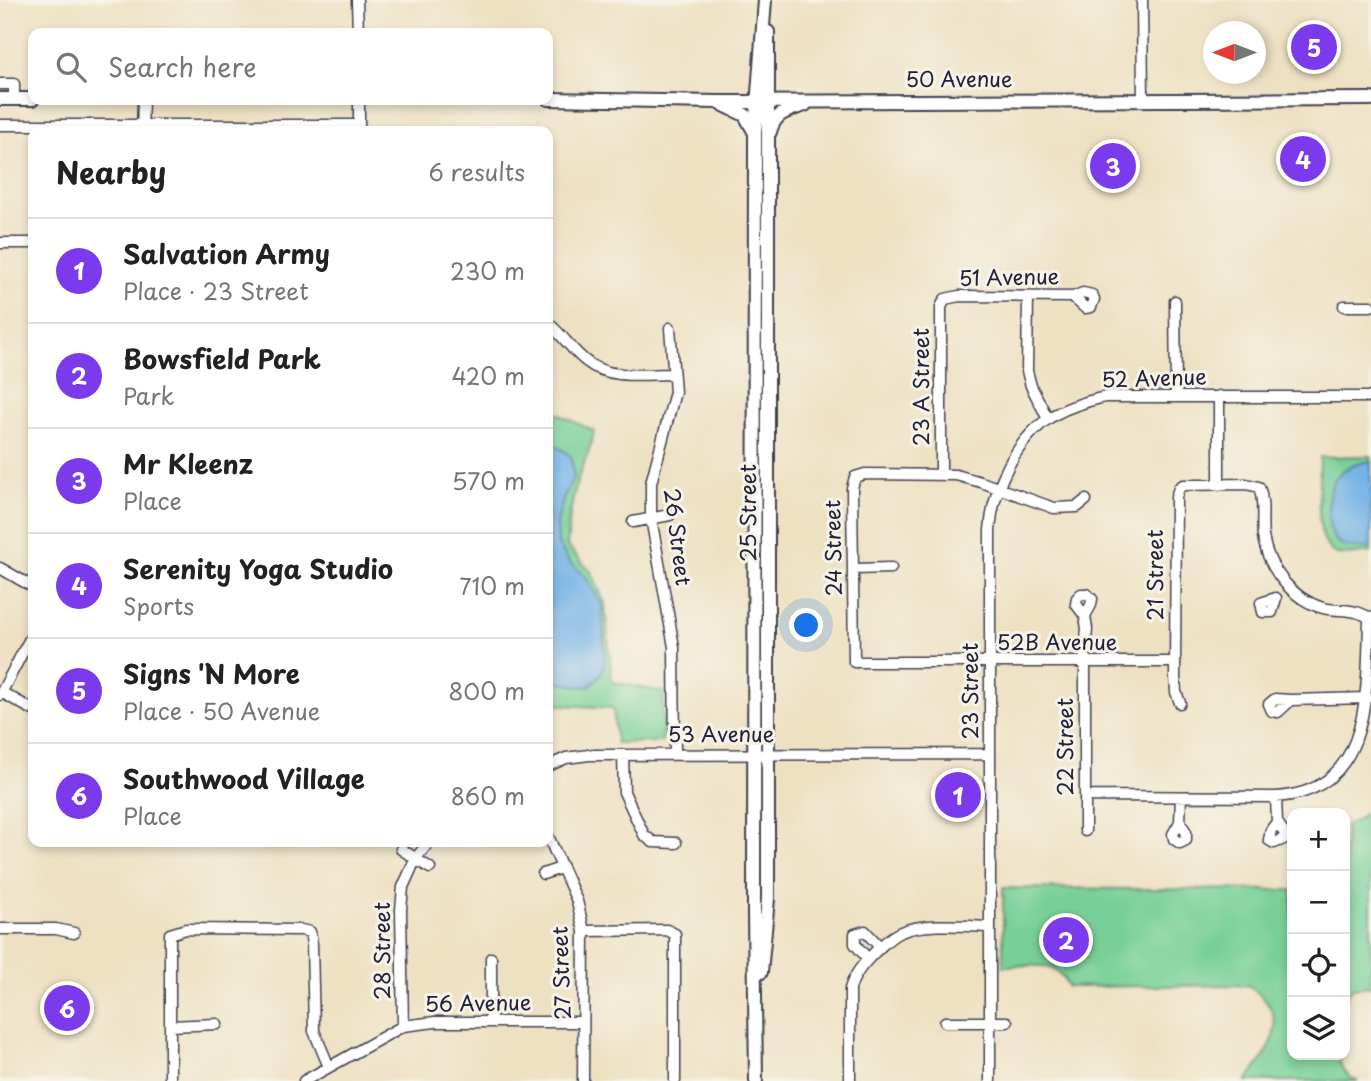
<!DOCTYPE html>
<html lang="en">
<head>
<meta charset="utf-8">
<style>
  body { margin:0; font-family:"Playpen Sans",sans-serif; background:#f6f6f6; color:#222 }
  .controls { position:absolute; right:21px; bottom:21px; display:grid; overflow:hidden; border-radius:14px; box-shadow:0 4px 10px #0003 }
  .controls button { width:63px; height:63px; display:grid; place-items:center; padding:0; border:0; border-bottom:2px solid #e0e0e0; background:#fff; color:#222; font:35px sans-serif }
  .compass { position:absolute; left:1203px; top:21px; width:63px; height:63px; border-radius:50%; background:#fff; box-shadow:0 4px 10px #0003; rotate:270deg }
  .you { position:absolute; left:807px; top:626px; width:24px; height:24px; margin:-18px; border:5px solid #fff; border-radius:50%; background:#1a73e8; box-shadow:0 0 0 10px #1a73e833 }
  .badge { display:grid; place-items:center; width:46px; height:46px; border-radius:50%; background:#7c3aed; color:#fff; font-size:23px; font-weight:700 }
  .pin { position:absolute; translate:-50% -50%; border:4px solid #fff; box-shadow:0 2px 7px #0006 }
  .list { margin:0; padding:0; list-style:none }
  h2 { display:flex; justify-content:space-between; align-items:center; height:91px; margin:0; padding:0 28px; font-size:30px }
  h2 small { font-size:23px; font-weight:400; color:#767676 }
  .list li { display:grid; grid-template-columns:46px 1fr auto; gap:21px; align-items:center; box-sizing:border-box; height:105px; padding:0 28px; border-top:2px solid #e0e0e0 }
  .list b { display:block; font-size:26px; white-space:nowrap }
  .list p { margin:0; font-size:23px; white-space:nowrap; color:#767676 }
  .list em { font-size:23px; font-style:normal; color:#767676 }
  .icon { flex:none; width:38px; height:38px; fill:none; stroke:currentColor; stroke-width:2; stroke-linecap:round; stroke-linejoin:round }
  .map { position:relative; flex:none; width:1371px; height:1081px; overflow:hidden }
  .search { position:absolute; background:#fff; box-shadow:0 4px 10px #0003; left:28px; top:28px; width:525px; height:77px; display:flex; align-items:center; gap:18px; box-sizing:border-box; padding:0 24px; border-radius:14px; color:#767676; font-size:26px }
  .panel { position:absolute; background:#fff; box-shadow:0 4px 10px #0003; left:28px; top:126px; width:525px; height:721px; border-radius:14px }
  .map>svg:first-child { display:block }
  .green { fill:#78d096; stroke:#4d7968; stroke-width:2 }
  .water { fill:#74b3e7; stroke:#4b6a91; stroke-width:2 }
  .lines { fill:none; stroke-linecap:round; stroke-linejoin:round }
  .minor-casing { stroke:#413f4f; stroke-width:13 }
  .major-casing { stroke:#413f4f; stroke-width:16 }
  .minor { stroke:#fff; stroke-width:10 }
  .major { stroke:#fff; stroke-width:12 }
  .labels { text-anchor:middle; stroke-width:6; stroke-linejoin:round; paint-order:stroke }
  .street-label { font-size:21px; fill:#22223b; stroke:#f7f3e8 }
</style>
</head>
<body>
<div class="map">
<svg width="1371" height="1081" viewBox="0 0 1371 1081">
  <rect width="100%" height="100%" fill="#f7f3e8"/>
  <filter id="ink" filterUnits="userSpaceOnUse"><feTurbulence type="fractalNoise" baseFrequency=".0143" numOctaves="2"/><feDisplacementMap in="SourceGraphic" scale="14" xChannelSelector="R" yChannelSelector="G"/><feConvolveMatrix kernelMatrix="1 2 1 2 8 2 1 2 1" color-interpolation-filters="sRGB"/></filter>
  <filter id="wash" filterUnits="userSpaceOnUse"><feTurbulence type="fractalNoise" baseFrequency=".00686" numOctaves="4" result="noise"/><feDisplacementMap in="SourceGraphic" scale="28" xChannelSelector="R" yChannelSelector="G"/><feGaussianBlur stdDeviation="1.57" result="paint"/><feColorMatrix in="noise" values="0 0 0 0 0 0 0 0 0 0 0 0 0 0 0 0 0 1.4 0 .05"/><feComposite in="paint" operator="in"/></filter>
  <g filter="url(#wash)">
    <rect width="100%" height="100%" fill="#eee1c2"/>
    <path class="green" d="M548 409 594 431C592 448 584 462 578 479 571 502 568 522 567 546L592 573 605 603 612 682 664 692 662 742 616 743 613 708 548 704Z
      M1371 456V552C1361 553 1348 556 1338 554 1311 548 1320 478 1320 457Z
      M1371 808V986L1353 988 1345 997V826L1357 820Z
      M1003 888 1292 890V1055H1339C1339 1066 1347 1078 1358 1081H1246C1275 1047 1292 1015 1248 985L1068 987C1057 958 1029 966 1003 966Z"/>
    <path class="water" d="M548 440 571 456 574 476 564 497 557 521 558 544 570 563 586 577 602 605 605 661 602 673 590 686 580 687 551 680 548 676Z
      M1371 461V547C1361 548 1348 550 1339 543 1325 532 1326 495 1334 481 1341 468 1358 463 1371 461Z"/>
  </g>
  <g filter="url(#ink)">
    <g class="lines">
      <defs>
        <path id="minor" d="M357 0 358 33
          M1142 0 1143 99
          M0 84H14V99
          M359 100V131
          M0 125H359
          M142 131 143 100
          M0 243H33
          M1028 297 1027 371 1031 386 1048 419
          M1175 301 1176 395
          M1344 306H1371
          M548 323C563 335 572 351 587 362 609 380 647 374 673 374
          M670 328 675 392 651 483V518L674 647 675 754
          M941 475V307L945 299 959 296 1073 297 1083 293 1092 295 1094 299 1091 307 1085 308 1073 297
          M1219 485V396
          M1086 500 1077 507 1054 508 981 482 956 475 865 474 855 477 852 488 854 662H1175
          M633 522 670 515
          M0 568 33 587
          M854 569 891 568
          M1081 594H1087L1092 599 1091 605 1085 616 1076 604 1077 598Z
          M1276 598 1272 612H1263L1261 603Z
          M1085 616 1087 629 1085 653V831
          M1 692 33 710
          M0 695 33 633
          M1275 699 1291 700 1278 712 1272 711 1269 704Z
          M1291 700 1367 698
          M1180 703 1176 692 1175 676 1176 497 1179 488 1183 485 1246 484 1259 487C1265 502 1261 520 1263 536 1268 569 1292 599 1323 608 1334 611 1345 609 1356 612 1361 613 1366 616 1371 618
          M623 755 624 792 644 835 653 842 676 843
          M548 766 566 758 589 755 990 754
          M1086 796 1276 797C1371 791 1367 696 1369 618
          M1276 797 1277 822
          M1180 822 1186 832V840L1180 843 1174 839 1173 834Z
          M1180 822 1181 797
          M1277 822 1285 834 1284 839 1274 843 1269 840 1271 830Z
          M548 836 577 901 584 931 583 1081
          M401 849 430 868
          M543 874 561 868
          M0 929H56L74 933
          M584 931 667 930 675 934V1081
          M868 959 855 944V934L865 931 880 947
          M491 1021V958
          M945 1022H1007
          M170 1026 217 1024
          M403 1026 401 910 403 887 416 858 429 842
          M170 1081V934L186 929 301 930 310 932 312 944 314 1031 329 1067
          M304 1081 403 1026 435 1022H583
          M850 1081V989C854 974 864 963 875 952 883 945 890 936 901 932 923 922 965 926 990 927
          M990 1081V530C993 487 1016 438 1054 415 1070 406 1088 401 1105 397H1371"/>
        <path id="major" d="M0 99H33
          M548 99 717 102 1371 99
          M724 105 745 115 755 133
          M770 132C775 112 788 111 805 105
          M761 972 768 899V32
          M756 1081 754 913 755 133 765 0"/>
      </defs>
      <use href="#minor" class="minor-casing"/>
      <use href="#major" class="major-casing"/>
      <use href="#minor" class="minor"/>
      <use href="#major" class="major"/>
    </g>
  </g>
  <g class="labels">
    <g class="street-label">
      <text x="959" y="87">50 Avenue</text>
      <text transform="translate(1009 278) rotate(-1)" y="7">51 Avenue</text>
      <text transform="translate(1154 379) rotate(-2)" y="7">52 Avenue</text>
      <text transform="translate(922 387) rotate(-90)" y="7">23 A Street</text>
      <text transform="translate(749 513) rotate(-90)" y="7">25 Street</text>
      <text transform="translate(677 537) rotate(83)" y="7">26 Street</text>
      <text transform="translate(834 548) rotate(-91)" y="7">24 Street</text>
      <text transform="translate(1156 575) rotate(-90)" y="7">21 Street</text>
      <text x="1057" y="650">52B Avenue</text>
      <text transform="translate(971 691) rotate(-90)" y="7">23 Street</text>
      <text x="721" y="742">53 Avenue</text>
      <text transform="translate(1066 747) rotate(-90)" y="7">22 Street</text>
      <text transform="translate(383 951) rotate(-90)" y="7">28 Street</text>
      <text transform="translate(562 973) rotate(-92)" y="7">27 Street</text>
      <text transform="translate(478 1004) rotate(-1)" y="7">56 Avenue</text>
    </g>
  </g>
</svg>
<div class="controls">
<button>+</button>
<button>−</button>
<button><svg class="icon" aria-label="locate" viewBox="0 0 24 24"><circle cx="12" cy="12" r="6"/><path d="M12 2v4M12 18v4M2 12h4M18 12h4"/></svg></button>
<button><svg class="icon" aria-label="layers" viewBox="0 0 24 24"><path d="M12 4l9 5-9 5-9-5zM3 14l9 5 9-5"/></svg></button>
</div>
<svg class="compass" viewBox="-18 -18 36 36"><path d="M0-13l5 13h-10z" fill="#e53935"/><path d="M0 13l5-13h-10z" fill="#767676"/></svg>
<div class="you"></div>
<div class="pin badge" style="left:958px;top:795px">1</div>
<div class="pin badge" style="left:1066px;top:940px">2</div>
<div class="pin badge" style="left:1113px;top:166px">3</div>
<div class="pin badge" style="left:1303px;top:159px">4</div>
<div class="pin badge" style="left:1314px;top:47px">5</div>
<div class="pin badge" style="left:67px;top:1008px">6</div>
<div class="search"><svg class="icon" aria-label="search" viewBox="0 0 24 24"><circle cx="10" cy="10" r="6"/><path d="M15 15l6 6"/></svg>Search here</div>
<section class="panel">
<h2>Nearby<small>6 results</small></h2>
<ul class="list">
<li><span class="badge">1</span><div><b>Salvation Army</b><p>Place · 23 Street</p></div><em>230 m</em></li>
<li><span class="badge">2</span><div><b>Bowsfield Park</b><p>Park</p></div><em>420 m</em></li>
<li><span class="badge">3</span><div><b>Mr Kleenz</b><p>Place</p></div><em>570 m</em></li>
<li><span class="badge">4</span><div><b>Serenity Yoga Studio</b><p>Sports</p></div><em>710 m</em></li>
<li><span class="badge">5</span><div><b>Signs 'N More</b><p>Place · 50 Avenue</p></div><em>800 m</em></li>
<li><span class="badge">6</span><div><b>Southwood Village</b><p>Place</p></div><em>860 m</em></li>
</ul>
</section>
</div>
</body>
</html>
